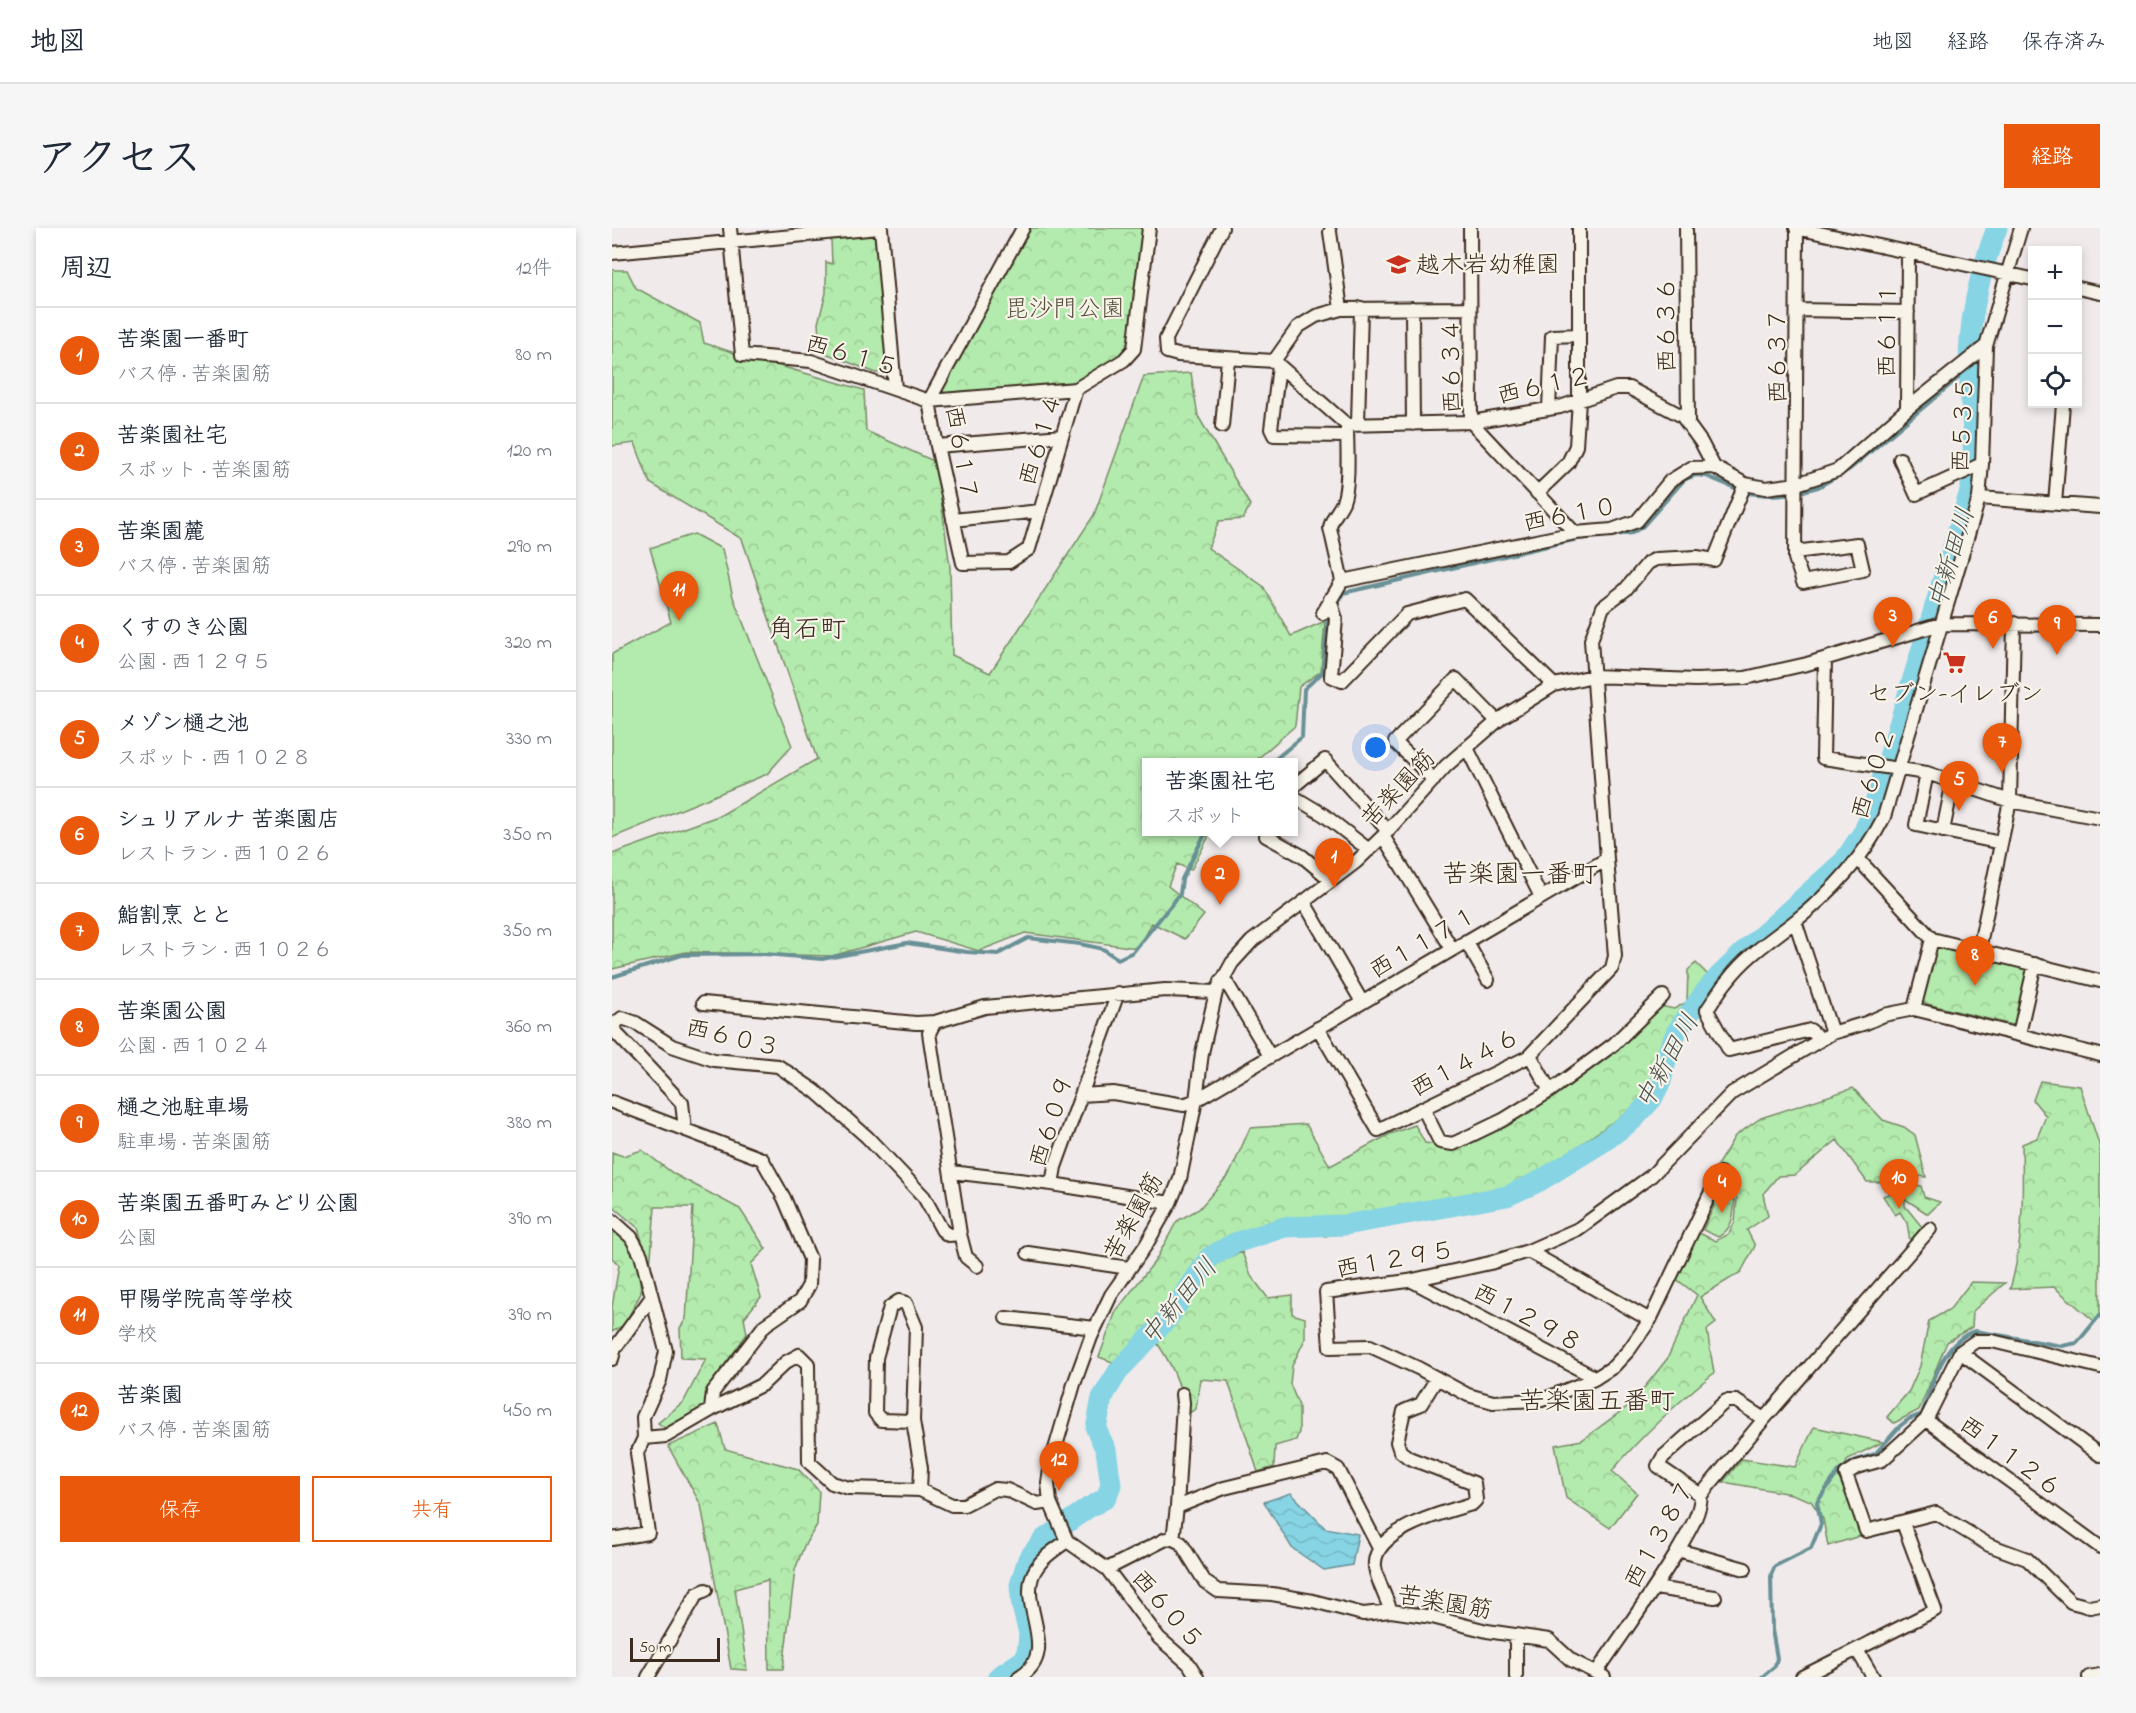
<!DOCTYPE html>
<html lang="ja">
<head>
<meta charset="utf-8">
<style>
  body { margin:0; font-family:"Indie Flower","Klee One",sans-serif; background:#f6f6f7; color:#1f2937 }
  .controls { position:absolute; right:18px; top:18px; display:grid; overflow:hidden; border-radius:0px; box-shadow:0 3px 9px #0003 }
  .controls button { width:54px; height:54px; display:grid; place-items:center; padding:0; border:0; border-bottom:2px solid #e0e1e3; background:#fff; color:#1f2937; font:30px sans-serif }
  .scale { position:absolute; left:18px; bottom:15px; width:90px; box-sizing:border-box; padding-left:6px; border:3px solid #3b2a1e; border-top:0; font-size:16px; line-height:21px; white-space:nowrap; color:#3b2a1e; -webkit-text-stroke:4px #f7f3e8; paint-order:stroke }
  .you { position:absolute; left:764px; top:520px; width:21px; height:21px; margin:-15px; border:4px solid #fff; border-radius:50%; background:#1a73e8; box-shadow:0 0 0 9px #1a73e833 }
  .badge { display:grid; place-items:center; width:39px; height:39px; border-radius:50%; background:#ea580c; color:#fff; font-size:20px; font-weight:700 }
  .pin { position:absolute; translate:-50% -50px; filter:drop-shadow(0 2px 3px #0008) }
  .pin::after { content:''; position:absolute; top:32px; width:21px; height:18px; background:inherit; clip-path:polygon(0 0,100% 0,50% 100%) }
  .popup { position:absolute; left:530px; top:530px; width:156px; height:78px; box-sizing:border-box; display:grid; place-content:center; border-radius:0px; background:#fff; filter:drop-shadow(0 2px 4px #0005); font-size:20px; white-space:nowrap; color:#747a83 }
  .popup b { font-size:22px; color:#1f2937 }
  .popup::after { content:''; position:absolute; left:50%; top:100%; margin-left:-12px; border:12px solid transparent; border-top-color:#fff }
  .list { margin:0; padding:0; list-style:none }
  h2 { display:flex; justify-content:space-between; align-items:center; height:78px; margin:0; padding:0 24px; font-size:26px }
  h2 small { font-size:20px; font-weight:400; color:#747a83 }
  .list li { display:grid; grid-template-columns:39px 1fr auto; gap:18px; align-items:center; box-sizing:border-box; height:96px; padding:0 24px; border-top:2px solid #e0e1e3 }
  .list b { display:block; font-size:22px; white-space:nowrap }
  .list p { margin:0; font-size:20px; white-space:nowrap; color:#747a83 }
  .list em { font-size:20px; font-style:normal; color:#747a83 }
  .actions { display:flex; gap:12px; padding:18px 24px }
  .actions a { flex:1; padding:14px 0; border:2px solid #ea580c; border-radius:0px; text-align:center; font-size:21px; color:#ea580c }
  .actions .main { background:#ea580c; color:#fff }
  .icon { flex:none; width:33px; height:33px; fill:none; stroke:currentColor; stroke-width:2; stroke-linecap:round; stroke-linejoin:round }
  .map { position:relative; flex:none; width:1488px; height:1449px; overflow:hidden; border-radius:0px }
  header { display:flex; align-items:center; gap:36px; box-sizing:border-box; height:84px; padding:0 30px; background:#fff; border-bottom:2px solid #e0e1e3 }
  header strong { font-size:28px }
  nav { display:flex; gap:33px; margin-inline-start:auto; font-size:21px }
  .intro { display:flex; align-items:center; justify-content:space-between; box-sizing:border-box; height:144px; padding:0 36px }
  h1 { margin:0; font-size:42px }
  .button { padding:15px 27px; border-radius:0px; background:#ea580c; color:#fff; font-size:21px; font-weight:700 }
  main { display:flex; gap:36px; padding:0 36px }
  aside { flex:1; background:#fff; border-radius:0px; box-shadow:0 3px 9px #0003 }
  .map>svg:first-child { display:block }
  .forest { fill:url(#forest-crowns); stroke:#778a66; stroke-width:1.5 }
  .pitch { fill:#b3eaad; stroke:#778a66; stroke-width:1.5 }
  .water { fill:url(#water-waves); stroke:#689095; stroke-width:1.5 }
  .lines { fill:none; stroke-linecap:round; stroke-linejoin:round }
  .stream { stroke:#689095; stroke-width:4 }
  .river { stroke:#86d4e4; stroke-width:21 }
  .minor-casing { stroke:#3b2a1e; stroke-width:16 }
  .minor { stroke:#f7f3e8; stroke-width:12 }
  .labels { text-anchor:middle; stroke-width:4.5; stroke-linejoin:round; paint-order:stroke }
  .poi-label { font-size:24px; fill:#3b2a1e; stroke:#f7f3e8; text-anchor:start }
  .park-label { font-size:24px; fill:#53503b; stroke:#f7f3e8 }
  .street-label { font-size:24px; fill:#3b2a1e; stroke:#f7f3e8 }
  .water-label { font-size:26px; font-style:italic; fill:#4e5450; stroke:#f7f3e8 }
  .neighbourhood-label { font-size:26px; fill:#3b2a1e; stroke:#f7f3e8 }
</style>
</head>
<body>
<header>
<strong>地図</strong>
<nav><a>地図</a><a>経路</a><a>保存済み</a></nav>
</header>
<div class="intro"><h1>アクセス</h1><a class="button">経路</a></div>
<main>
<aside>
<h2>周辺<small>12件</small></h2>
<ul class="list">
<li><span class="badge">1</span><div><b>苦楽園一番町</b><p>バス停 · 苦楽園筋</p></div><em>80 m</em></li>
<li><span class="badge">2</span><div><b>苦楽園社宅</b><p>スポット · 苦楽園筋</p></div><em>120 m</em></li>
<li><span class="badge">3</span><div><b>苦楽園麓</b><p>バス停 · 苦楽園筋</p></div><em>290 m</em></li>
<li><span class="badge">4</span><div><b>くすのき公園</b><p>公園 · 西１２９５</p></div><em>320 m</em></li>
<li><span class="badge">5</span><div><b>メゾン樋之池</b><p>スポット · 西１０２８</p></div><em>330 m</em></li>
<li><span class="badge">6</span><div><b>シュリアルナ 苦楽園店</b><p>レストラン · 西１０２６</p></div><em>350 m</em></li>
<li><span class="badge">7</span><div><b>鮨割烹 とと</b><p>レストラン · 西１０２６</p></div><em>350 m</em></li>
<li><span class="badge">8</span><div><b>苦楽園公園</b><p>公園 · 西１０２４</p></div><em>360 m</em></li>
<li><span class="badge">9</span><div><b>樋之池駐車場</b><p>駐車場 · 苦楽園筋</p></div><em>380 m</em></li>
<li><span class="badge">10</span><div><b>苦楽園五番町みどり公園</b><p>公園</p></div><em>390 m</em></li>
<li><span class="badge">11</span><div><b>甲陽学院高等学校</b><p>学校</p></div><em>390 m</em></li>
<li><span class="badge">12</span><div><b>苦楽園</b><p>バス停 · 苦楽園筋</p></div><em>450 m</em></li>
</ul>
<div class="actions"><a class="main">保存</a><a>共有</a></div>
</aside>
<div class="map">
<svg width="1488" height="1449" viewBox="0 0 1488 1449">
  <defs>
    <pattern id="forest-crowns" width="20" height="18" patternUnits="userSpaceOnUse" patternTransform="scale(1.5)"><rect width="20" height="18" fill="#b3eaad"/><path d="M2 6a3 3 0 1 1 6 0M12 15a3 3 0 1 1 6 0" fill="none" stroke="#9bc994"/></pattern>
    <pattern id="water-waves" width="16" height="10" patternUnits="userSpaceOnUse" patternTransform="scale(1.5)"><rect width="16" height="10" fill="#86d4e4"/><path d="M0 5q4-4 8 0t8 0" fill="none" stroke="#75b6c3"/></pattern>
  </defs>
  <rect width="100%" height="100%" fill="#f0eaeb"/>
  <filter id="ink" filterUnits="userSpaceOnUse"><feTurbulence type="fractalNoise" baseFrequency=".0167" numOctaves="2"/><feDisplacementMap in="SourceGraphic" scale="12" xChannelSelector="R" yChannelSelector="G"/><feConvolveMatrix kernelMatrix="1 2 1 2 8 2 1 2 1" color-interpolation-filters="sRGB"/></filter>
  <g filter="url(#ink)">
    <path class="forest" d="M418 0H533L518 110 511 126 465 156 335 168 330 162Z
      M263 5 276 143 264 145 208 123 206 95 214 65V34L220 36 219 11Z
      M0 42H15L24 60 88 95 92 115 126 126 252 162 254 203 324 234 338 339 340 427 378 445 482 287 532 148 579 145 586 188 638 277 631 291 607 293 596 320 651 358 679 408 713 393 709 443 687 459 683 498 642 534H534V604H594L596 610 579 642 565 636 556 658 592 687 573 711 540 695 525 720 413 705 367 723 304 704 220 728 74 724 0 741V626L109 587 205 531 130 311 38 255 23 215 0 218Z
      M1326 717 1414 741 1418 746 1406 795 1401 797 1311 775 1309 771 1321 721Z
      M1084 735 1100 751C1084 770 1054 799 1047 823 1042 841 1043 856 1033 872L931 942 885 963 810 979 746 1003 713 1008 665 994 607 1020 610 1032 630 1024 639 1048 656 1070 680 1067V1086L693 1090V1111L680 1138 678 1156 687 1178V1204L684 1212 663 1218 662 1239 646 1244 616 1153 588 1151 584 1181 575 1186C567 1153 561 1137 541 1109L503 1135 487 1129 504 1083 543 1033 565 993 587 981 618 945 638 900 694 896 718 938 778 906 803 897 813 915 844 919 892 894 1044 777 1062 781 1075 774 1076 742Z
      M1428 853 1468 858 1488 919V1085L1482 1093 1442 1059 1398 1061C1412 1014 1411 965 1410 916L1425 910 1434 888 1421 872Z
      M1241 860 1271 892 1292 899 1303 907 1314 949 1287 945 1269 954H1255L1225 912 1183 947 1166 948 1151 966 1156 988 1135 1002 1143 1018 1129 1044 1088 1069 1104 1095 1095 1102 1102 1145C1065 1175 1031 1206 1000 1243L1025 1265 998 1300 954 1270 943 1217 970 1212 1020 1175 1055 1131 1085 1067 1063 1050 1087 1005 1104 1013 1117 1006 1123 993 1125 971 1106 936 1123 908 1149 890Z
      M30 922 62 946 128 981 154 1021 139 1036 149 1069 132 1090 135 1106 95 1161 92 1180 53 1200 46 1195 72 1173 94 1131 69 1130 68 1100 74 1091 81 979H43L38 1040 26 1000 0 978V924L11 928Z
      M1289 954 1309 958 1312 969 1328 974 1316 986 1293 971V978L1310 999 1298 1013 1295 995 1288 984 1283 987 1271 968 1282 964Z
      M1101 964 1123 972C1121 988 1121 1001 1106 1009L1091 1002 1102 978 1096 975Z
      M0 999 17 1014 27 1041 29 1065 12 1097 0 1104V1079L7 1037 0 1030Z
      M1359 1054 1393 1055 1361 1083 1360 1099 1335 1114 1307 1182 1282 1195 1275 1189 1297 1163 1308 1138 1317 1093 1338 1081Z
      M106 1196 113 1221 186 1241 207 1263 205 1297 192 1318 183 1342 171 1441H157L156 1352 123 1361 135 1442 119 1441 89 1277 56 1218Z
      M1202 1199 1271 1214 1236 1231 1227 1250 1251 1307 1216 1318 1211 1291 1199 1273 1179 1266 1111 1254 1130 1231 1183 1239Z"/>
    <path class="pitch" d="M82 306 110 321 121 369 180 518 155 546 0 610V426L59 394 38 320Z"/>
    <path class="water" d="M679 1265 713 1300 746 1306 740 1337 712 1342 680 1320 652 1274Z"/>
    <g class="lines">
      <path class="stream" d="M1001 307 1020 305 1031 298 1072 252 1084 247 1094 248 1135 265 1156 267 1180 266 1206 259 1238 241 1357 141
        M724 378 731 365 966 311 984 309
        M660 534 690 509 692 461 711 444 716 391 718 387
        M0 749 70 727 153 726 210 731 295 715 355 724 386 726 416 710 468 716 491 721 506 731 521 724 568 666 570 651 594 604
        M1150 1449 1163 1438 1165 1430 1160 1402 1159 1347 1163 1338 1199 1320 1209 1296 1205 1274 1227 1243 1242 1233 1263 1226 1288 1198 1297 1191 1310 1186C1320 1156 1331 1113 1363 1103L1450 1118 1465 1115 1488 1087"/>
      <path class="river" d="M386 1449 413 1431 416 1418 417 1405 410 1378 408 1357 416 1331 432 1311 476 1280 494 1270 499 1257 494 1222 484 1201 490 1170 507 1142 557 1089 598 1029 623 1015 673 999 733 997 895 968 926 954 991 914 1022 891 1040 871 1049 853 1056 824 1065 803 1093 764 1108 747 1138 718 1232 633 1252 603 1260 585 1359 260C1360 245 1362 229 1361 214 1361 180 1355 146 1358 112 1361 73 1371 36 1385 0"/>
      <defs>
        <path id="minor" d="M118 0 130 127 199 133 317 173 464 161
          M269 0 283 161
          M411 0 317 173 325 218 351 335 397 334 417 321 464 161 512 132 522 121 537 0
          M610 0 554 111 555 124 566 127 662 133 735 197C735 217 738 256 731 274 727 283 719 290 718 300L730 353 711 385
          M858 0 859 194 963 305
          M1074 0 1076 193
          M1184 0 1420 51
          M718 4 729 81
          M0 25 267 0
          M1466 60 1488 65
          M800 80 801 196
          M1186 82 1296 84
          M662 133 686 99 704 88 729 81 858 80
          M667 138 659 201 662 207 735 208
          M937 181 940 108 967 107
          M1295 181 1296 24
          M746 196 749 80
          M735 197 859 194 948 179 1004 160H1017L1070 188 1089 214 1102 239
          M610 198 616 131
          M325 218 450 208
          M1288 231 1304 266 1370 236
          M925 265 956 235 964 218 967 173V0
          M1367 270 1488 279
          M1443 276 1451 176
          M341 292 428 283
          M1183 324 1245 316 1251 342 1191 354 1183 330 1185 0
          M730 353 963 305 1000 302 1025 293 1058 253 1079 240 1102 239 1133 256 1154 260 1185 256 1226 242 1295 181 1374 118
          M718 371 724 391 719 448 730 453 795 386 853 371 942 457
          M1213 431 1211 530 1315 545 1398 573 1488 590
          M855 520 929 669
          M1315 545 1304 597 1389 615
          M822 552 783 514 844 451 885 493
          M682 558 713 532 776 603
          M682 569 712 587 757 622
          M1331 603 1341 553
          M654 608 690 628 719 652
          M771 608 840 721
          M1246 631 1320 711 1488 753
          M692 674 750 774
          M1183 693 1220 805
          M1320 711 1302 781 1488 827
          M854 713 876 752
          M1367 721 1398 573 1402 395
          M609 753 616 757 658 828
          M506 765 443 939 440 956 558 975
          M91 775 304 795 323 794
          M706 800 766 902 916 829 1000 740 1003 728 995 631
          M1407 806 1423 736
          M1209 811 1198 802 1117 822 1095 782C1102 772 1108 761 1116 752 1134 728 1159 712 1182 694 1218 666 1251 630 1272 589L1367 270 1370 236 1374 118 1409 0
          M938 863 1002 816 1051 768
          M469 867 501 865 572 877 584 872 995 631 979 412 991 379 1013 362 1036 335 1044 331 1085 329 1102 332 1133 256
          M0 874 150 931 172 970 198 1031 197 1057 188 1073 153 1097 101 1164 99 1182 54 1208 32 1210 31 1189 48 1152 54 1123 29 1027 19 1009 0 992
          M811 880 828 914 841 916 891 892 938 863 918 827
          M73 901 70 875 6 807 1 797 10 790 24 795 60 818 102 832 166 838 203 863 255 909 312 969 330 1002 336 1007 348 1006 317 805 323 794 373 779 553 762 604 764
          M339 944 440 956
          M1108 945 1038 1092 1017 1122 1001 1139 982 1151 930 1172 881 1174 856 1167 806 1140 758 1118 718 1119 714 1064 796 1053 878 1035 916 1023 966 1001 1039 948 1120 865 1220 805 1254 795 1272 787 1302 781
          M348 1006 354 1029 365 1038
          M916 1023 1038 1092
          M416 1025 517 1040
          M800 1053 984 1150
          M394 1090 483 1100
          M1348 1124 1488 1227
          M0 1131 3 1120 39 1070
          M1488 1139 1380 1113H1364L1348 1124 1314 1192 1270 1232 1245 1239 1234 1246 1254 1303 1324 1285 1377 1317 1415 1331 1459 1374 1478 1379 1488 1377
          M99 1182 151 1156 174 1134 187 1127 196 1136 197 1234 220 1255 237 1260 308 1262 340 1277H352L383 1261 395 1262 425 1276 438 1274
          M1314 1192 1488 1319
          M301 1193 269 1192 263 1185 264 1130 278 1079 287 1073 294 1075 304 1099 301 1193 309 1240 308 1262
          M1089 1267 1046 1238 1051 1229 1114 1173H1124L1152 1191
          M565 1279 612 1260 715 1235 726 1241 767 1320
          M0 1311 36 1305 25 1225 32 1210
          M561 1311 565 1279 571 1175 570 1166
          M1066 1322 1133 1341
          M495 1341 547 1410 577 1436 585 1449
          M1043 1360 1103 1369
          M779 1383C774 1369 765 1353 763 1339 759 1302 833 1284 860 1276L864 1272 862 1255 797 1230 788 1223 785 1214 792 1183 809 1176 825 1150
          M1245 1422 1261 1449
          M984 1445C1011 1405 1039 1367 1064 1326 1074 1307 1088 1289 1089 1267L1152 1191 1318 1001
          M36 1449 85 1366 94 1362
          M407 1449C448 1425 409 1382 420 1349 426 1332 441 1323 455 1313
          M904 1449V1407
          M992 1449 959 1432 937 1412 875 1403 820 1389 779 1383 751 1386 701 1373 660 1366 606 1363 593 1354 569 1315 561 1311H554L495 1341 455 1313 438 1274 436 1255 439 1235 462 1156 479 1109 499 1067 534 1017 558 975 568 951 584 872 590 825 604 764 620 735 640 713 744 634 771 608 834 538 889 490 942 457 981 448 1084 452 1133 450 1195 436 1329 396 1488 397
          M1190 1449 1323 1382 1291 1295
          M1477 1449 1488 1447"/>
      </defs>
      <use href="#minor" class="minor-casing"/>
      <use href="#minor" class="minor"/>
    </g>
  </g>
  <defs>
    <symbol id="school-bare" viewBox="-9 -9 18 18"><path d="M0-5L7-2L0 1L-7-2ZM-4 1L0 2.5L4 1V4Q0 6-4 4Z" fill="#c8321e" stroke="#f7f3e8" stroke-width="2.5" paint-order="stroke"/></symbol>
    <symbol id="supermarket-bare" viewBox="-9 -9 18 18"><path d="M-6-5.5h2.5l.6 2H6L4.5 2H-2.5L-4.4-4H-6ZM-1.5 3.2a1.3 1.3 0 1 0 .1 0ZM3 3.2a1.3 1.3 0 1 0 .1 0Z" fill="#c8321e" stroke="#f7f3e8" stroke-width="2.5" paint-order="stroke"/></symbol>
  </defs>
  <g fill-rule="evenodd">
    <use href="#school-bare" x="770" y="20" width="33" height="33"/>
    <use href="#supermarket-bare" x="1326" y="418" width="33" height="33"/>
  </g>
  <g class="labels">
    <g class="poi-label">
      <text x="804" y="44">越木岩幼稚園</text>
      <text x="1343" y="473" text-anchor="middle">セブン-イレブン</text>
    </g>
    <g class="park-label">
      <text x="453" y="88">毘沙門公園</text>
    </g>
    <g class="street-label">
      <text transform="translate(1054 97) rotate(-90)" y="8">西６３６</text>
      <text transform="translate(1275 102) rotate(-89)" y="8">西６１１</text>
      <text transform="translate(240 127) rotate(16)" y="8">西６１５</text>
      <text transform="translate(1165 128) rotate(-90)" y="8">西６３７</text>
      <text transform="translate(839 138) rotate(-91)" y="8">西６３４</text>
      <text transform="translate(932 157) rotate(-13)" y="8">西６１２</text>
      <text transform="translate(1350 197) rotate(-87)" y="8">西５３５</text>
      <text transform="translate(428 211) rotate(-73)" y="8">西６１４</text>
      <text transform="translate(350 225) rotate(80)" y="8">西６１７</text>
      <text transform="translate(958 286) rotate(-11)" y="8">西６１０</text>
      <text transform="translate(1261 545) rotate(-72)" y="8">西６０２</text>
      <text transform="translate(786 560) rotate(-47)" y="8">苦楽園筋</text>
      <text transform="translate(811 714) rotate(-30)" y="8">西１１７１</text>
      <text transform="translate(121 809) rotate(13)" y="8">西６０３</text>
      <text transform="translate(853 834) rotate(-28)" y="8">西１４４６</text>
      <text transform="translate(439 893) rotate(-72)" y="8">西６０９</text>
      <text transform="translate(521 988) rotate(-61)" y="8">苦楽園筋</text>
      <text transform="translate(783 1031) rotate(-10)" y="8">西１２９５</text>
      <text transform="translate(916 1089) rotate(28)" y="8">西１２９８</text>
      <text transform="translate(1399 1228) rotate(36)" y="8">西１１２６</text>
      <text transform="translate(1047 1306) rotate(-61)" y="8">西１３８７</text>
      <text transform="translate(833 1374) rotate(10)" y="8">苦楽園筋</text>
      <text transform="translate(556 1381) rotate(49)" y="8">西６０５</text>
    </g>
    <g class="water-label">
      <text transform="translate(1338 330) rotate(-73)" y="9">中新田川</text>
      <text transform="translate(1054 833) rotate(-61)" y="9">中新田川</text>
      <text transform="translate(566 1073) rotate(-50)" y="9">中新田川</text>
    </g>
    <g class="neighbourhood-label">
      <text x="195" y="409">角石町</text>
      <text x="908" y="654">苦楽園一番町</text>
      <text x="985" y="1181">苦楽園五番町</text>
    </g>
  </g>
</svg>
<div class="controls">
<button>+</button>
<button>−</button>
<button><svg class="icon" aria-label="locate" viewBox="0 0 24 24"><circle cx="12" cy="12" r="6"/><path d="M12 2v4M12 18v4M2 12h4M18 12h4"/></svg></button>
</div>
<div class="scale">50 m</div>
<div class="you"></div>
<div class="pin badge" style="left:722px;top:660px">1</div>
<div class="pin badge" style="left:608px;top:677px">2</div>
<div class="popup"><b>苦楽園社宅</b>スポット</div>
<div class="pin badge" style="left:1281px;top:419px">3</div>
<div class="pin badge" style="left:1110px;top:985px">4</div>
<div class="pin badge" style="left:1347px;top:583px">5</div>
<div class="pin badge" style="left:1381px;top:421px">6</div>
<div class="pin badge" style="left:1390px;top:545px">7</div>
<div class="pin badge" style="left:1363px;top:758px">8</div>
<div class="pin badge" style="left:1445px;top:427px">9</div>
<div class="pin badge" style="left:1287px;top:981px">10</div>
<div class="pin badge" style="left:67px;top:393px">11</div>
<div class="pin badge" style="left:447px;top:1263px">12</div>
</div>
</main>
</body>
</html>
